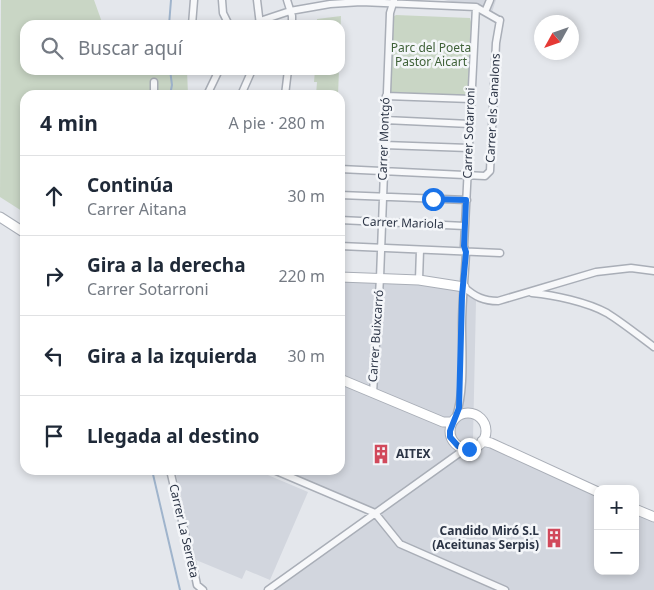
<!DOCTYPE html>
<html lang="es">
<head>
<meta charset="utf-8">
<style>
  body { margin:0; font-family:"Noto Sans",sans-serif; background:#f6f6f7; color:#1f2937 }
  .controls { position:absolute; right:15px; bottom:15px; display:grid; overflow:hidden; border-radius:10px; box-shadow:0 2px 8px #0003 }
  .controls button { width:45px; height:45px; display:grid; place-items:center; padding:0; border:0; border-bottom:1px solid #e0e1e3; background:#fff; color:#1f2937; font:25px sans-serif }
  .compass { position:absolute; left:534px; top:15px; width:45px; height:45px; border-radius:50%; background:#fff; box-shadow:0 2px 8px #0003; rotate:230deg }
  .stop { position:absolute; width:15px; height:15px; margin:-11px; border:4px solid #1a73e8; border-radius:50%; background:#fff }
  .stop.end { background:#1a73e8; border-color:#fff; box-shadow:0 1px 5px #0008 }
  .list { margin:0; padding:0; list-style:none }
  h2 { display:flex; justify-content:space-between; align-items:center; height:65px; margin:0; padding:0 20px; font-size:21px }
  h2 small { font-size:16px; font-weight:400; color:#747a83 }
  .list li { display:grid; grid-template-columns:32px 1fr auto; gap:15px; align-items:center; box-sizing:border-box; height:80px; padding:0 20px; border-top:1px solid #e0e1e3 }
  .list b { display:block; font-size:19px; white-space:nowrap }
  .list p { margin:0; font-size:16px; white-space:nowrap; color:#747a83 }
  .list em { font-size:16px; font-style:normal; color:#747a83 }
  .icon { flex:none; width:28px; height:28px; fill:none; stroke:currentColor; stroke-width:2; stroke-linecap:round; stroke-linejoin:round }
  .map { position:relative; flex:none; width:654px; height:590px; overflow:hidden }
  .search { position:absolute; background:#fff; box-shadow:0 2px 8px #0003; left:20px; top:20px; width:325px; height:55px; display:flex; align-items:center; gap:12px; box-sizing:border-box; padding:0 18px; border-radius:15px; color:#747a83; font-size:19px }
  .panel { position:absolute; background:#fff; box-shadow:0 2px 8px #0003; left:20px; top:90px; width:325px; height:385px; border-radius:15px }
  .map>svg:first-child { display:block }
  .built { fill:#d2d6de }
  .green { fill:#c9d6c5 }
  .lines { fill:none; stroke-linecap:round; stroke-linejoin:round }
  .stream { stroke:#9fb4cc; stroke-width:2 }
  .street-tunnel { stroke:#bfc3cb; stroke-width:6; stroke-dasharray:6 3; stroke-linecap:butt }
  .street-casing { stroke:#a9aeb7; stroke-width:9 }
  .secondary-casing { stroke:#a9aeb7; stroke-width:11 }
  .street { stroke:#f7f8fa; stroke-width:6 }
  .secondary { stroke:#fff; stroke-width:9 }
  .route { stroke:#1a73e8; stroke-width:6 }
  .labels { text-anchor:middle; stroke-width:5; stroke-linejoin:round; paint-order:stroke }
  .park-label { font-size:12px; fill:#3f6138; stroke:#f4f6f9 }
  .street-label { font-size:12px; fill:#2b3445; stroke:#f4f6f9 }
  .poi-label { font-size:12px; font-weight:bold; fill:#2b3445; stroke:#f4f6f9; text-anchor:start }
</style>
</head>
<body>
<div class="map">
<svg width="654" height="590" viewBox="0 0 654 590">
  <rect width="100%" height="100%" fill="#e4e7ec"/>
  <path class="built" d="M444 0H496L492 12Z
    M340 277 453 283 476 301 473 439 598 495V571H635V511L654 520V590H267L375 513 274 470H340Z
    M175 470H256L308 492 270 580 246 570 242 579 196 560Z"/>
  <path class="green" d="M1 0H94L103 25H25V70H187L188 95H25V213L0 197Z
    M396 15 470 18 471 22 468 94 464 96 391 92 390 91 393 17Z
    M341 16 340 42V25H317V19Z
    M315 70H339L338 95H316L317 82H314Z"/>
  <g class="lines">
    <path class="stream" d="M169 25 171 0
      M170 95 172 85 170 70
      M152 470 180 590"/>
    <path class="street-tunnel" d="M247 25 263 20"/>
    <defs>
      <path id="street" d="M222 0 223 13 229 25
        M257 0 260 25
        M287 0 292 16V25
        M485 12 490 0
        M263 20 290 11 330 4 361 2 476 7 497 19
        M192 25 194 0
        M154 95V82
        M207 95 219 70
        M241 95 252 70
        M285 95 288 70
        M386 96 471 99
        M385 120 470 124
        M384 145 469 148
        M340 169 485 176 490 171 496 43 500 20
        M340 195 467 200
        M340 220 465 226
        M340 246 500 253
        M419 280 420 250
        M464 287C475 297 484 301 498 301L596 272 631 268 654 271
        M532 293C554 295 587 302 607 313 623 323 639 336 654 347
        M373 393 380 278 390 13 394 0
        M456 417C465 389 462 355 462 325 462 300 465 276 466 252L464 246 476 7
        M170 470 196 580 197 585 203 590
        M274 470 375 513 400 544 505 590
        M268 590 465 449"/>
      <path id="secondary" d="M0 217 25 233
        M340 277 419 280 464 287
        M340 379 443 422H452
        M450 431a18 18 0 1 1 36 0a18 18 0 1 1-36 0Z
        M482 441 491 443 598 492
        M635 509 654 517"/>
    </defs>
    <use href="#street" class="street-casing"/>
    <use href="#secondary" class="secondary-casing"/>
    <use href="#street" class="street"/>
    <use href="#secondary" class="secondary"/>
  </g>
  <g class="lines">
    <path class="route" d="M433 199 466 200 464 246 466 252 462 296 459 408 450 431V437L458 446 469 449"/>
  </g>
  <defs>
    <symbol id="building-bare" viewBox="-9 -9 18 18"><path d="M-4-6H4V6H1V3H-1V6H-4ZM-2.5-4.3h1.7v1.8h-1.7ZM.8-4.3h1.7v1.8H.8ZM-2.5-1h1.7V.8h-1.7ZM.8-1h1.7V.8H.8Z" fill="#d1495b" stroke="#f4f6f9" stroke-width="2.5" paint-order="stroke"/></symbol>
  </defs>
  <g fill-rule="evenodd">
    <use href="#building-bare" x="367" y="440" width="28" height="28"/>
    <use href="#building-bare" x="540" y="524" width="28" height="28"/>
  </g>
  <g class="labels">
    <g class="park-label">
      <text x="431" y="52">Parc del Poeta<tspan x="431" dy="14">Pastor Aicart</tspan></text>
    </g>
    <g class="street-label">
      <text transform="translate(493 108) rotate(-87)" y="4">Carrer els Canalons</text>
      <text transform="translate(469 133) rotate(-88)" y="4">Carrer Sotarroni</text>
      <text transform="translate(384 139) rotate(-88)" y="4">Carrer Montgó</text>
      <text transform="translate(403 223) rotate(2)" y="4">Carrer Mariola</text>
      <text transform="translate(376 336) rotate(-86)" y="4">Carrer Buixcarró</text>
      <text transform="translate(184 531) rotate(77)" y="4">Carrer La Serreta</text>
    </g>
    <g class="poi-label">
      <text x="396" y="458">AITEX</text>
      <text x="539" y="535" text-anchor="end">Candido Miró S.L<tspan x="539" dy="14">(Aceitunas Serpis)</tspan></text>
    </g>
  </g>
</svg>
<div class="controls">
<button>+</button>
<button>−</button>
</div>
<svg class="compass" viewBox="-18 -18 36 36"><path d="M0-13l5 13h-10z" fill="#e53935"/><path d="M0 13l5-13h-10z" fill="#747a83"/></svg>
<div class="stop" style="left:433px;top:199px"></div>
<div class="stop end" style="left:469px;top:449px"></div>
<div class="search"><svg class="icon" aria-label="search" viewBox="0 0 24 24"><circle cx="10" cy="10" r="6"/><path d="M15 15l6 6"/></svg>Buscar aquí</div>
<section class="panel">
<h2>4 min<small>A pie · 280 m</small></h2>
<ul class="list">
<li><svg class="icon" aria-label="ahead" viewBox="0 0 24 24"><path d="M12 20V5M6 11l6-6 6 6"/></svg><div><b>Continúa</b><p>Carrer Aitana</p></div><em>30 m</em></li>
<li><svg class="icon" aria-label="right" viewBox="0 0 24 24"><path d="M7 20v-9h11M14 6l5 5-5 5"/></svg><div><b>Gira a la derecha</b><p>Carrer Sotarroni</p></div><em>220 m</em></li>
<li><svg class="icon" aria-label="left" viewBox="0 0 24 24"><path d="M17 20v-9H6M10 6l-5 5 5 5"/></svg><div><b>Gira a la izquierda</b></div><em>30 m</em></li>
<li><svg class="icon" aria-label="arrive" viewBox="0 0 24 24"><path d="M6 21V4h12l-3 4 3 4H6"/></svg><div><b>Llegada al destino</b></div></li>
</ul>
</section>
</div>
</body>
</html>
